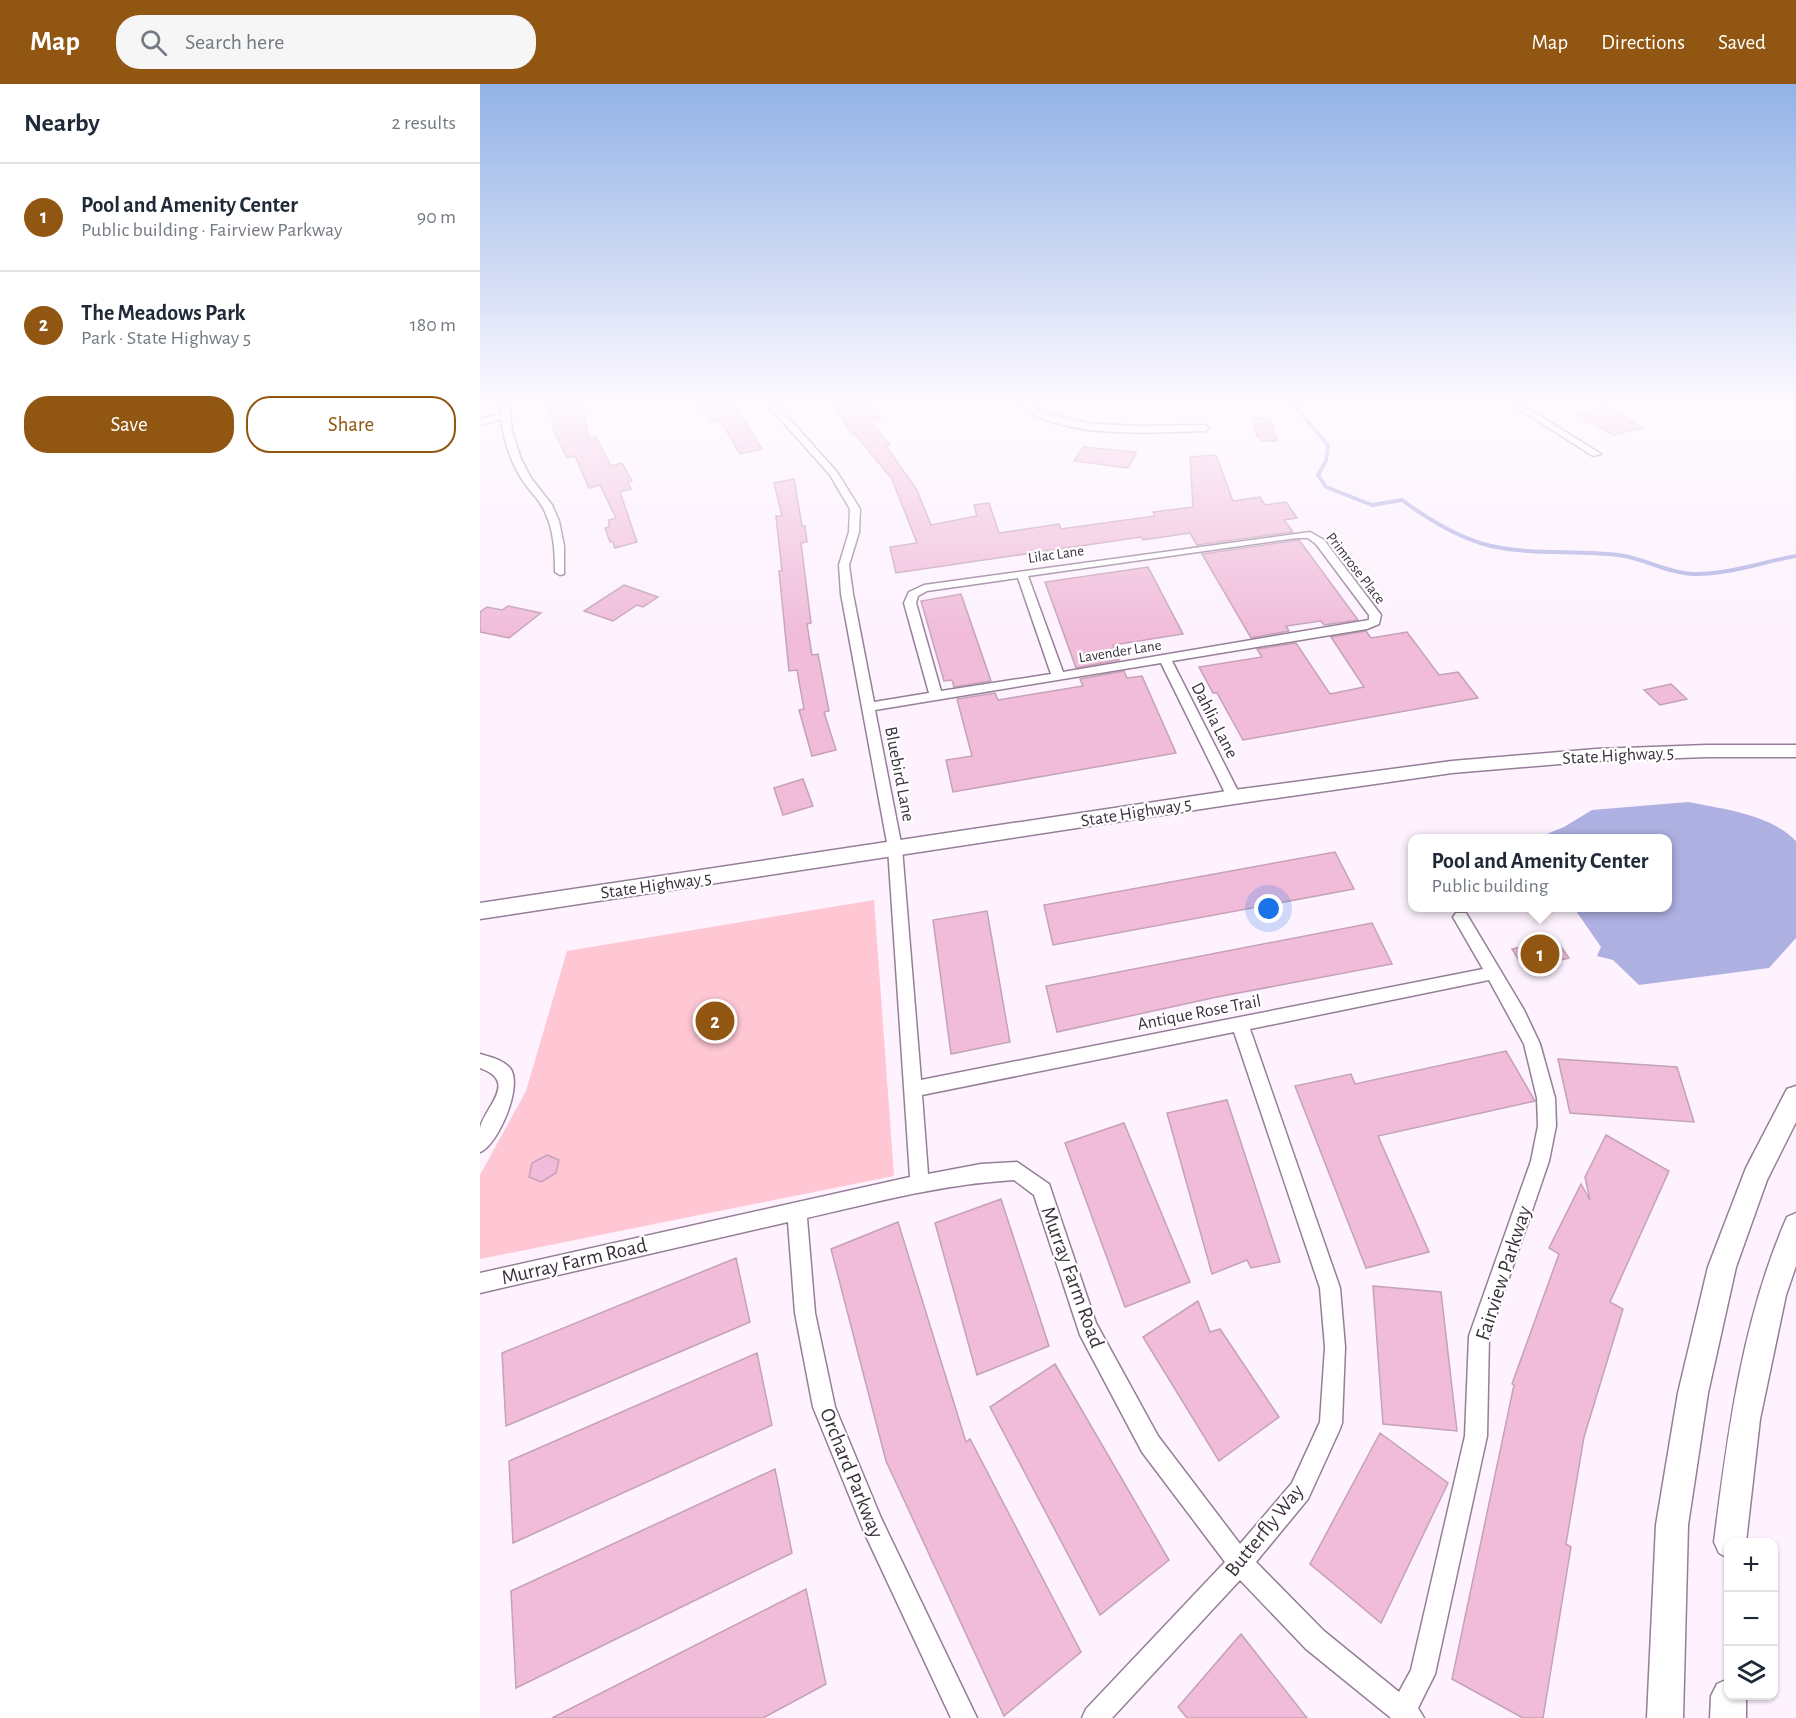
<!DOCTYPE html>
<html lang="en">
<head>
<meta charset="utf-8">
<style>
  body { margin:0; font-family:"Alegreya Sans",sans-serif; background:#f6f6f7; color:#1f2937 }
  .controls { position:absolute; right:18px; bottom:18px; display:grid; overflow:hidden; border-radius:12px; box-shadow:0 2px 4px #0004 }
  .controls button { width:54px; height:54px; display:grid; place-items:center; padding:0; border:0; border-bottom:2px solid #e0e1e3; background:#fff; color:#1f2937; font:30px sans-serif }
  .you { position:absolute; left:789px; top:825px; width:21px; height:21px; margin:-15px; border:4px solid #fff; border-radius:50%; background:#1a73e8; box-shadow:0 0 0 9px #1a73e833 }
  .badge { display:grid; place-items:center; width:39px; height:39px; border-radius:50%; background:#905612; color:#fff; font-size:20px; font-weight:700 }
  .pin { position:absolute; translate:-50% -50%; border:3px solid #fff; box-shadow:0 2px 6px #0006 }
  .popup { position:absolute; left:928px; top:750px; width:264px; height:78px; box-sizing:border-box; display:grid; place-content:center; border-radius:12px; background:#fff; filter:drop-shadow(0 2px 4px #0005); font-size:20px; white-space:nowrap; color:#747a83 }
  .popup b { font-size:22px; color:#1f2937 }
  .popup::after { content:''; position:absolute; left:50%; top:100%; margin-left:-12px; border:12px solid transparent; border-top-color:#fff }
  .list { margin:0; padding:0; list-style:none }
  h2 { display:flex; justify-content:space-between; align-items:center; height:78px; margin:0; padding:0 24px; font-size:26px }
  h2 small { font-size:20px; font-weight:400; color:#747a83 }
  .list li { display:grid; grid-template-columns:39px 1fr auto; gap:18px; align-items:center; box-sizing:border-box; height:108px; padding:0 24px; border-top:2px solid #e0e1e3 }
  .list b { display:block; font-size:22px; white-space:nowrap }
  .list p { margin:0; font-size:20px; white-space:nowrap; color:#747a83 }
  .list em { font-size:20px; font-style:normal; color:#747a83 }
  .actions { display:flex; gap:12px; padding:18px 24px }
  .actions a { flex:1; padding:14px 0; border:2px solid #905612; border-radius:24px; text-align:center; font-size:21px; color:#905612 }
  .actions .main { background:#905612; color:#fff }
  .icon { flex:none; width:33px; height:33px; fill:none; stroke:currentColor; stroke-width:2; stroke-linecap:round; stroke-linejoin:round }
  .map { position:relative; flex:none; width:1316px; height:1634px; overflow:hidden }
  header { display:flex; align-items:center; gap:36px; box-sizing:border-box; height:84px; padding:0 30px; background:#905612; color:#fff }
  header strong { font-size:28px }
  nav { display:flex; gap:33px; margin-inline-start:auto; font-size:21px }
  .search { width:420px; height:54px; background:#f6f6f7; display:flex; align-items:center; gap:15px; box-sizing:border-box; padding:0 21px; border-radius:24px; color:#747a83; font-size:22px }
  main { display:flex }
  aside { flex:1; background:#fff }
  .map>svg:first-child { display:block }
  .green { fill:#fec7d3 }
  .water { fill:#aeb0e2 }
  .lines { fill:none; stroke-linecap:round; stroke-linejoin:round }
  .stream { stroke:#aeb0e2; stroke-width:4 }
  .building { fill:#f0bcda; stroke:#c5a2b6; stroke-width:1.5 }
  .street-casing { stroke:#967e99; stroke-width:3 }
  .secondary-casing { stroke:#967e99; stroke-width:3 }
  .street { fill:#fff; fill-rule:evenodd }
  .secondary { fill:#fff; fill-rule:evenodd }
  .labels { text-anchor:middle; stroke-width:4.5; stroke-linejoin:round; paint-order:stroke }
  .far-street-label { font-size:15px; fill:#3b313d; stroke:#fff }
  .street-label { font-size:18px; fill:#3b313d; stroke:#fff }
  .near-street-label { font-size:21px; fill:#3b313d; stroke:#fff }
</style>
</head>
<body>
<header>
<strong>Map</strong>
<div class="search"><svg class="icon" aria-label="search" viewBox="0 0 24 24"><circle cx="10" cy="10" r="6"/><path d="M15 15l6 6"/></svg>Search here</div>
<nav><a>Map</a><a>Directions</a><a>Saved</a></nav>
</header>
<main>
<aside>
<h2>Nearby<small>2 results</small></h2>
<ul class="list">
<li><span class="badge">1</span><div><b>Pool and Amenity Center</b><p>Public building · Fairview Parkway</p></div><em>90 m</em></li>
<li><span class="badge">2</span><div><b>The Meadows Park</b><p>Park · State Highway 5</p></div><em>180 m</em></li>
</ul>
<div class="actions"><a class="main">Save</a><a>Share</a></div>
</aside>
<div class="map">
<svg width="1316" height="1634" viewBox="0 0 1316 1634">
  <rect width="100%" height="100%" fill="#fdf2fe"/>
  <path class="green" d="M394 816 414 1092 0 1175V1091L46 1007 87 867Z"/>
  <path class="water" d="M1208 718C1243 725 1290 730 1316 757V854L1289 884 1159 901 1133 876 1117 872 1121 863 1094 824H1188V754H1057L1084 743 1112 726Z"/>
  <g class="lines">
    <path class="stream" d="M813 320 848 361 846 377 838 391 846 403 892 421 922 416C949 436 978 454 1011 462 1052 471 1096 466 1138 471 1164 474 1187 489 1213 490 1247 491 1282 478 1316 472"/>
  </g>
  <path class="building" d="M70 320H102L109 355 116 353 131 382 142 379 152 397 148 398 151 405 140 408 157 458 135 464 133 458H130L125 444 129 443V436L136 434 120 401 109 404 95 372 87 374 74 347Z
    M217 320H254L282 365 260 370 240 336 231 338Z
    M353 320H389L401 334 390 337 410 361 406 362 437 406 451 441 497 432 494 421 509 419 519 449 579 440 581 445 675 432 673 428 713 423 710 373 736 371 753 417 780 413 785 421 806 418 817 434 804 436 813 448 717 461 710 449 663 456 661 453 416 489 410 463 437 459 412 395 375 350 373 351Z
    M1127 323 1163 344 1133 351 1097 330Z
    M772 334H790L797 357H781L780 352H777Z
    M603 363 656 368V370L648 384 594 377Z
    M314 395 322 442H325L327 458 321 459 331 539 327 540 332 571 338 570 349 627 344 628 356 666 332 672 319 626 324 625 317 586 309 587 299 487H302L296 432H302L294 399Z
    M819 456 878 536 844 541 841 537 806 542 809 547 771 554 722 470Z
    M668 483 703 550 633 561 639 576 596 584 565 498Z
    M144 501 178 513 163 523 157 521 133 537 104 527Z
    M481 510 511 597 474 603 472 596 464 597 441 517Z
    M28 522 61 529 29 554 0 548V528L7 523 22 526Z
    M886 547 891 554 927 548 959 591 978 588 998 614 763 656 737 609H733L719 583 782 573 777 565 816 559 850 610 884 603 851 553Z
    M644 587 647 594 662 592 696 669 473 708 466 676 492 672 477 615 515 609 518 616 603 602 600 595Z
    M1191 600 1207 615 1180 621 1164 606Z
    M323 695 333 722 303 731 294 704Z
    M855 768 874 805 573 861 564 821Z
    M507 827 530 958 471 970 453 836Z
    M892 839 912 880 737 913 577 948 566 902Z
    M1076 856 1089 874 1044 884 1032 865Z
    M1026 967 1055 1017 898 1052 949 1168 886 1184 815 1002 871 990 875 1000Z
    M1078 975 1197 983 1214 1038 1090 1029Z
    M747 1016 800 1178 771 1184 767 1176 732 1190 687 1029Z
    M644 1039 710 1198 645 1223 585 1059Z
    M1126 1051 1189 1087 1130 1218 1143 1225 1104 1353 1086 1460 1091 1463 1063 1634H1043L972 1595 1034 1301 1032 1300 1079 1170 1069 1164 1101 1100 1110 1116 1105 1093Z
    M67 1071 79 1076 76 1089 61 1098 49 1093 52 1079Z
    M521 1115 569 1262 497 1291 455 1139Z
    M418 1138 486 1358 490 1355 601 1568 524 1632 406 1377 351 1165Z
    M256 1174 270 1238 26 1342 22 1269Z
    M893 1202 961 1208 977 1347 903 1340Z
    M718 1217 730 1248 740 1245 799 1333 739 1377 663 1253Z
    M277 1269 292 1341 33 1459 29 1377Z
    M575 1280 689 1476 620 1531 510 1323Z
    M900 1349 968 1399 901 1539 830 1480Z
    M295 1385 312 1469 36 1604 31 1507Z
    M326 1505 346 1600 283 1634H72Z
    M761 1550 827 1634H707L698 1623Z"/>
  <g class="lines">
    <defs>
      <path id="street" d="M21 320H29L32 347 41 375 51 394 72 421 79 437 84 462V490L80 491 75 488C75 468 74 447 65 428 60 416 50 408 43 397 31 379 24 357 21 335L0 341V335L21 330Z
        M287 320H296L357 388 380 425 379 448 369 481 373 510 394 618 449 609 424 519 429 508 444 501 830 448 844 456 901 531 899 540 887 545 692 577 761 713 754 718 747 713 681 579 395 626 422 764 441 996 1003 885 973 833 976 829H986L1044 926 1060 960 1075 1014 1076 1042 1069 1077 1009 1252 1007 1352 955 1590 938 1624 944 1634H911L826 1565 760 1496 632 1634H602L606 1625 745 1478 662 1368 600 1251 554 1111 534 1096C464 1100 395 1118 327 1134L335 1229 355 1323 401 1434 497 1634H471L385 1450 333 1323 315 1229 308 1138 0 1209V1189L430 1093 408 764 361 510 359 481 369 448 370 425 350 391ZM817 454H828L836 460 889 531V536L583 588 548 492ZM538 494 571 590 461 607 436 519 438 512 447 507ZM1009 896 1044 960 1057 1014 1058 1042 1051 1077 989 1252 985 1352 931 1586 919 1608 844 1547 776 1478 828 1415 859 1347 862 1339 865 1263 860 1204 770 945ZM754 948 840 1204 845 1263 840 1338 812 1399 760 1460 678 1352 616 1239 569 1100 537 1078 501 1080 448 1090 442 1011Z
        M539 320H550L565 329 607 339 656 342 725 341 729 344 725 347C671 348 583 357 539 320Z
        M1031 320H1041L1121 370 1113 372Z
        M0 970C10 973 22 975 30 984 44 1002 17 1062 0 1068 0 1061 0 1051 0 1044 5 1022 39 998 0 984Z"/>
      <path id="secondary" d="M1227 661H1316V673H1227L1116 677 972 689 754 720 0 835V819L754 706 972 677 1116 665Z
        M1316 1002V1038L1287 1096 1256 1183 1228 1309 1208 1441 1203 1634H1167L1176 1441 1198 1309 1228 1183 1266 1084 1307 1005Z
        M1316 1129V1182L1306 1211 1280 1335 1266 1458H1248V1474L1239 1469 1234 1458C1248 1348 1262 1236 1307 1133Z
        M1248 1595V1612H1266V1634H1230L1231 1612 1237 1600Z"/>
    </defs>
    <use href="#street" class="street-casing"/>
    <use href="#secondary" class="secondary-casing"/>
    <use href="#street" class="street"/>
    <use href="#secondary" class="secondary"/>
  </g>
  <linearGradient id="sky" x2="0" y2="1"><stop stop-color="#91b2e6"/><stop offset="0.58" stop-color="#fef9ff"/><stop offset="1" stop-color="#fef9ff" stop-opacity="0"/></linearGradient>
  <rect width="1316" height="549" fill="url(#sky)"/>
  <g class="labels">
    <g class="far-street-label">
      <text transform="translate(576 470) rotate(-8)" y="5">Lilac Lane</text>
      <text transform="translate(876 484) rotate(52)" y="5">Primrose Place</text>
      <text transform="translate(640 567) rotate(-9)" y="5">Lavender Lane</text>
    </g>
    <g class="street-label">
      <text transform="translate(735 636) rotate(63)" y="6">Dahlia Lane</text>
      <text transform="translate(1138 671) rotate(-3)" y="6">State Highway 5</text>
      <text transform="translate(420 690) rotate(79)" y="6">Bluebird Lane</text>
      <text transform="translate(656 728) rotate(-9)" y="6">State Highway 5</text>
      <text transform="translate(176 801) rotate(-8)" y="6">State Highway 5</text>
      <text transform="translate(719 928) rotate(-11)" y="6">Antique Rose Trail</text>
    </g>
    <g class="near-street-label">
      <text transform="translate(94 1177) rotate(-13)" y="7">Murray Farm Road</text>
      <text transform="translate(1023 1189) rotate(-72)" y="7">Fairview Parkway</text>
      <text transform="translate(593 1193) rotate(70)" y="7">Murray Farm Road</text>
      <text transform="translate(372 1389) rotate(68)" y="7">Orchard Parkway</text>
      <text transform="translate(784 1446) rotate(-51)" y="7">Butterfly Way</text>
    </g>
  </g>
</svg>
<div class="controls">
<button>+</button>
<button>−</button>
<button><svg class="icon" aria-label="layers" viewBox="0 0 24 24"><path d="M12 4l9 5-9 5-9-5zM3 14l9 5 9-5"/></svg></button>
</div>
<div class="you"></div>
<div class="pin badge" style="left:1060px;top:870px">1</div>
<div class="popup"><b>Pool and Amenity Center</b>Public building</div>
<div class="pin badge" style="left:235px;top:937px">2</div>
</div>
</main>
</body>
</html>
